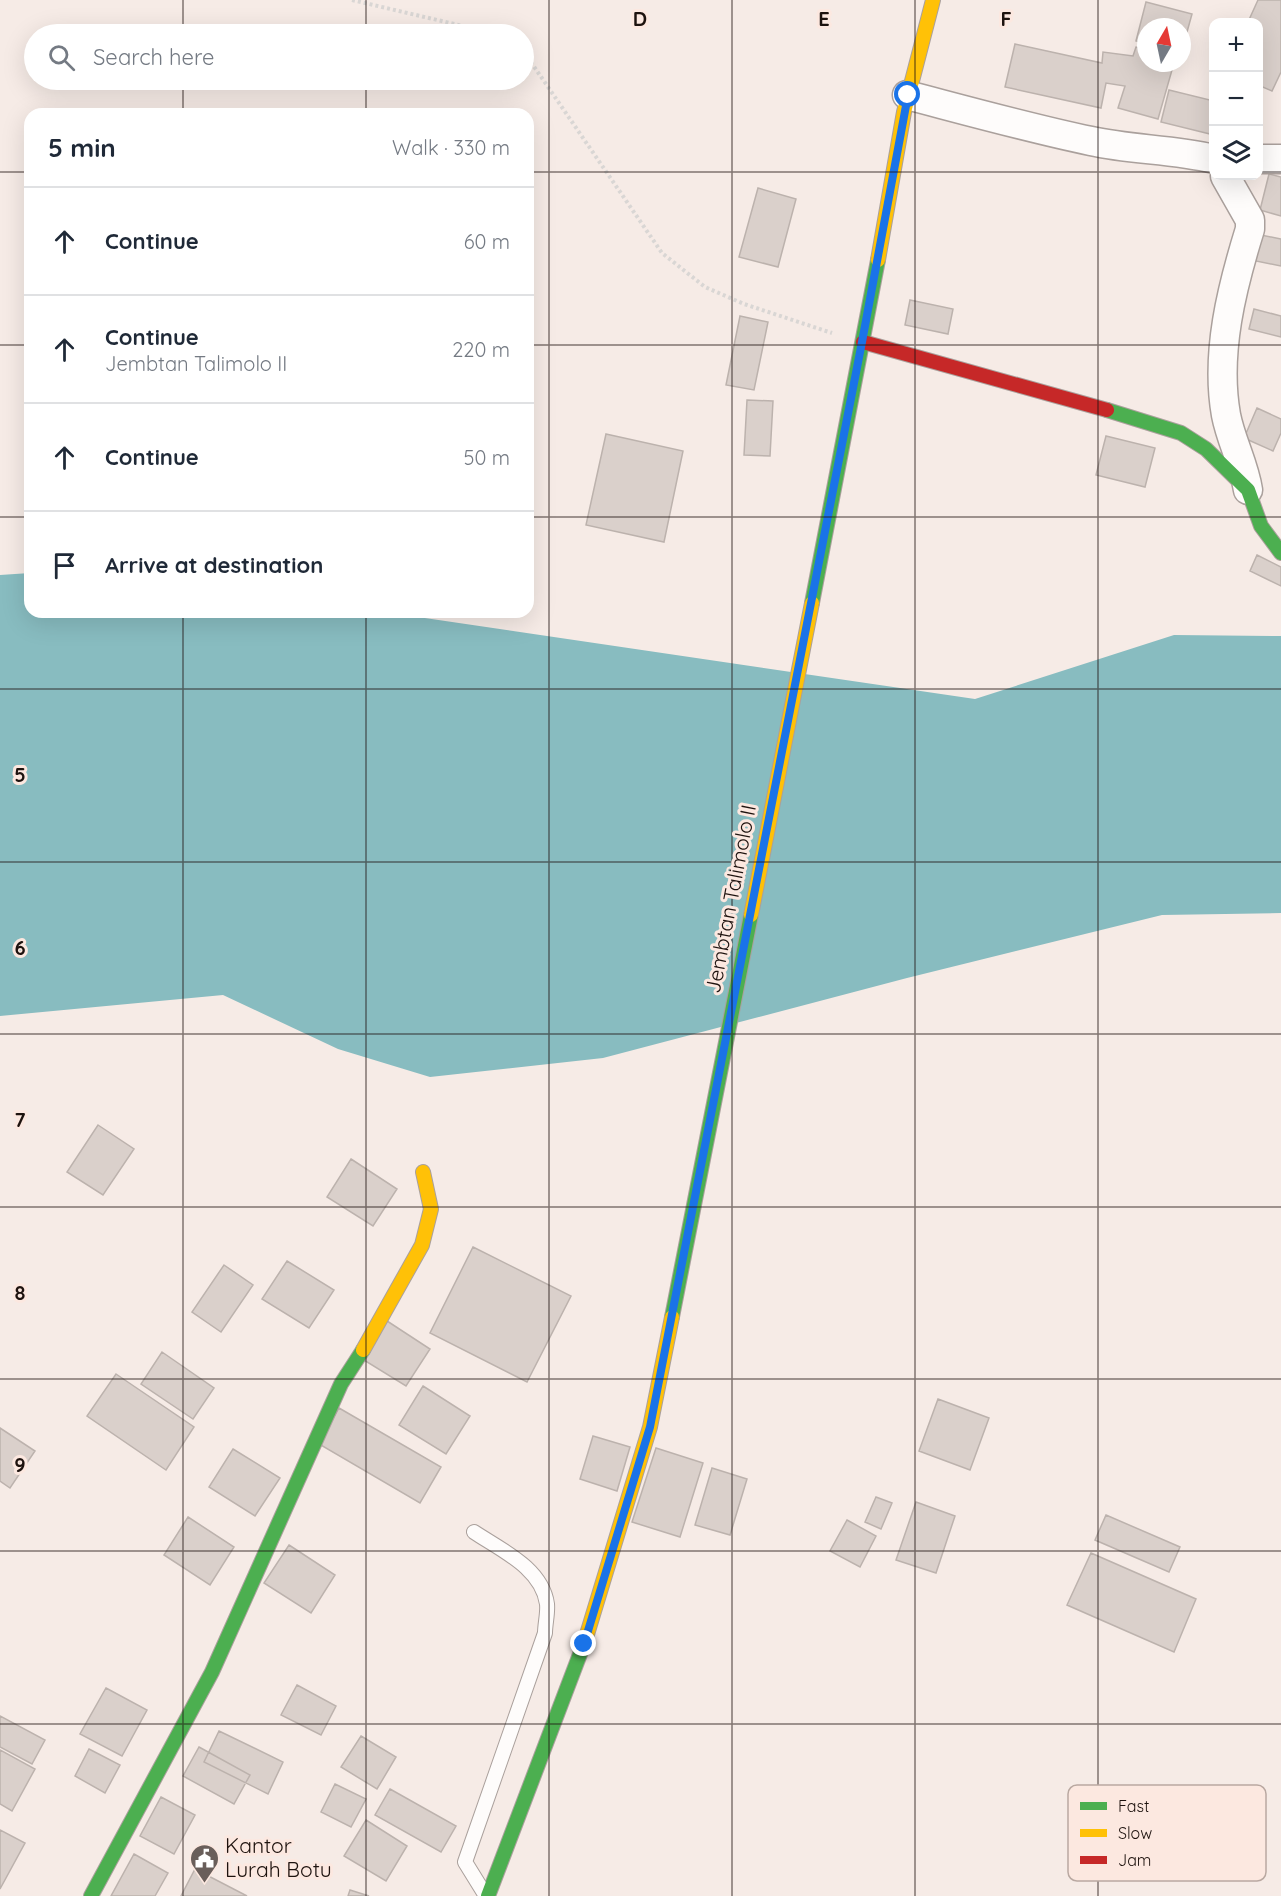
<!DOCTYPE html>
<html lang="en">
<head>
<meta charset="utf-8">
<style>
  body { margin:0; font-family:Quicksand,sans-serif; background:#f2f2f3; color:#1f2937 }
  .controls { position:absolute; right:18px; top:18px; display:grid; overflow:hidden; border-radius:12px; box-shadow:0 6px 24px #0002 }
  .controls button { width:54px; height:54px; display:grid; place-items:center; padding:0; border:0; border-bottom:2px solid #e0e1e3; background:#fff; color:#1f2937; font:30px sans-serif }
  .compass { position:absolute; left:1137px; top:18px; width:54px; height:54px; border-radius:50%; background:#fff; box-shadow:0 6px 24px #0002; rotate:9deg }
  .stop { position:absolute; width:18px; height:18px; margin:-14px; border:4px solid #1a73e8; border-radius:50%; background:#fff }
  .stop.end { background:#1a73e8; border-color:#fff; box-shadow:0 2px 6px #0008 }
  .list { margin:0; padding:0; list-style:none }
  h2 { display:flex; justify-content:space-between; align-items:center; height:78px; margin:0; padding:0 24px; font-size:26px }
  h2 small { font-size:20px; font-weight:400; color:#747a83 }
  .list li { display:grid; grid-template-columns:39px 1fr auto; gap:18px; align-items:center; box-sizing:border-box; height:108px; padding:0 24px; border-top:2px solid #e0e1e3 }
  .list b { display:block; font-size:22px; white-space:nowrap }
  .list p { margin:0; font-size:20px; white-space:nowrap; color:#747a83 }
  .list em { font-size:20px; font-style:normal; color:#747a83 }
  .icon { flex:none; width:33px; height:33px; fill:none; stroke:currentColor; stroke-width:2; stroke-linecap:round; stroke-linejoin:round }
  .map { position:relative; flex:none; width:1281px; height:1896px; overflow:hidden }
  .search { position:absolute; background:#fff; box-shadow:0 6px 24px #0002; left:24px; top:24px; width:510px; height:66px; display:flex; align-items:center; gap:15px; box-sizing:border-box; padding:0 21px; border-radius:33px; color:#747a83; font-size:22px }
  .panel { position:absolute; background:#fff; box-shadow:0 6px 24px #0002; left:24px; top:108px; width:510px; height:510px; border-radius:18px }
  .map>svg:first-child { display:block }
  .water { fill:#88bcc0 }
  .building { fill:#dad0cb; stroke:#bcb2ad; stroke-width:1.5 }
  .lines { fill:none; stroke-linecap:round; stroke-linejoin:round }
  .lane-casing { stroke:#aaa09c; stroke-width:16 }
  .street-casing { stroke:#aaa09c; stroke-width:31 }
  .fast-casing { stroke:#aaa09c; stroke-width:16 }
  .slow-casing { stroke:#aaa09c; stroke-width:16 }
  .jam-casing { stroke:#aaa09c; stroke-width:16 }
  .path { stroke:#d9d6d4; stroke-width:4; stroke-dasharray:3 3; stroke-linecap:butt }
  .lane { stroke:#fefcfb; stroke-width:14 }
  .street { stroke:#fefcfb; stroke-width:28 }
  .fast { stroke:#4caf50; stroke-width:14 }
  .slow { stroke:#ffc107; stroke-width:14 }
  .jam { stroke:#c62828; stroke-width:14 }
  .route { stroke:#1a73e8; stroke-width:8 }
  .grid { fill:none; stroke:#1d120e; stroke-width:1.5; stroke-opacity:0.55 }
  .labels { text-anchor:middle; stroke-width:6; stroke-linejoin:round; paint-order:stroke }
  .street-label { font-size:21px; fill:#1d120e; stroke:#fce8e0 }
  .poi-label { font-size:21px; fill:#1d120e; stroke:#fce8e0; text-anchor:start }
  .key { fill:#fce8e0; stroke:#b9a8a1; stroke-width:1.5 }
  .key-label { font-size:16px; fill:#1d120e }
  .grid-label { font-size:20px; text-anchor:middle; font-weight:bold; fill:#1d120e; stroke:#fce8e0; stroke-width:6; stroke-linejoin:round; paint-order:stroke }
</style>
</head>
<body>
<div class="map">
<svg width="1281" height="1896" viewBox="0 0 1281 1896">
  <rect width="100%" height="100%" fill="#f6ebe6"/>
  <path class="water" d="M30 573V612H384L975 699 1174 635 1281 636V913L1162 915 907 978 603 1058 430 1077 338 1049 223 995 0 1016V575Z"/>
  <path class="building" d="M1258 0H1281V72L1272 91 1258 85V22H1248Z
    M1146 2 1192 14 1182 50V27H1146V43L1136 41Z
    M1015 44 1102 63 1103 52 1133 56 1136 47 1146 49V63H1174L1158 119 1118 108 1125 86 1106 83 1101 108 1005 87Z
    M1169 90 1214 101V135L1161 122Z
    M1269 174 1281 177V216L1260 210Z
    M758 188 796 199 778 267 739 257Z
    M1256 234 1281 239V266L1251 260Z
    M910 300 953 309 948 334 905 325Z
    M1254 309 1281 316V337L1249 329Z
    M740 316 768 322 754 390 726 385Z
    M747 400 773 401 770 456 744 455Z
    M1257 408 1281 419V433L1273 451 1244 438Z
    M606 434 683 451 664 542 586 525Z
    M1106 436 1155 448 1145 487 1096 475Z
    M1257 555 1281 567V586L1250 571Z
    M98 1125 134 1149 103 1195 67 1172Z
    M351 1159 397 1189 373 1226 327 1197Z
    M473 1247 571 1296 527 1382 430 1333Z
    M287 1261 334 1290 309 1328 262 1299Z
    M224 1265 253 1285 221 1332 192 1312Z
    M384 1319 430 1349 406 1386 359 1357Z
    M162 1352 214 1388 193 1419 141 1384Z
    M116 1374 194 1427 166 1470 87 1416Z
    M423 1386 470 1416 446 1454 399 1425Z
    M938 1399 989 1418 970 1470 919 1451Z
    M339 1408 441 1467 420 1503 319 1444Z
    M0 1428 35 1451 10 1488 0 1481Z
    M593 1436 630 1447 617 1491 580 1479Z
    M656 1448 703 1463 680 1537 632 1522Z
    M233 1449 280 1478 255 1516 209 1487Z
    M712 1468 747 1479 730 1535 695 1525Z
    M876 1497 892 1503 881 1529 865 1522Z
    M916 1502 955 1516 936 1573 896 1560Z
    M1106 1515 1180 1547 1169 1572 1095 1540Z
    M188 1517 234 1547 210 1585 164 1555Z
    M847 1520 876 1536 860 1567 830 1551Z
    M289 1545 335 1575 311 1613 264 1583Z
    M1091 1553 1196 1599 1174 1652 1067 1605Z
    M297 1685 336 1706 321 1735 281 1715Z
    M106 1688 147 1710 122 1756 80 1734Z
    M0 1716 45 1740 32 1764 0 1747Z
    M219 1731 283 1762 268 1794 204 1762Z
    M361 1736 396 1757 377 1789 341 1767Z
    M199 1747 250 1775 234 1804 183 1776Z
    M89 1749 120 1765 105 1793 75 1776Z
    M0 1750 35 1769 12 1811 0 1804Z
    M335 1784 366 1799 351 1827 321 1812Z
    M390 1789 456 1826 441 1852 375 1815Z
    M161 1797 195 1815 174 1854 140 1836Z
    M366 1820 407 1846 386 1881 344 1856Z
    M0 1830 25 1843 0 1889Z
    M134 1854 168 1873 155 1896H111Z
    M195 1869 247 1896H181Z
    M350 1890 369 1896H348Z"/>
  <g class="lines">
    <defs>
      <path id="lane" d="M474 1532C501 1550 542 1568 547 1604 548 1613 545 1624 545 1633L465 1862 486 1896"/>
      <path id="street" d="M907 95C968 111 1029 128 1091 141 1131 150 1173 149 1214 159
        M1258 159H1281
        M1225 176 1250 220V229C1232 287 1215 353 1226 415 1231 441 1244 464 1248 490"/>
      <path id="fast" d="M1107 410 1181 433 1206 449 1248 490 1261 526 1281 553
        M812 603 878 260
        M672 1317 751 915
        M91 1896 212 1672 341 1384 363 1350
        M488 1896 585 1641"/>
      <path id="slow" d="M878 260 904 112 933 0
        M751 915 812 603
        M363 1350 422 1245 431 1209 423 1172
        M585 1641 650 1427 672 1317"/>
      <path id="jam" d="M863 342 1107 410"/>
    </defs>
    <use href="#lane" class="lane-casing"/>
    <use href="#street" class="street-casing"/>
    <use href="#fast" class="fast-casing"/>
    <use href="#slow" class="slow-casing"/>
    <use href="#jam" class="jam-casing"/>
    <path class="path" d="M352 0 497 34
      M524 52 662 253 705 287 744 304 832 333"/>
    <use href="#lane" class="lane"/>
    <use href="#street" class="street"/>
    <use href="#fast" class="fast"/>
    <use href="#slow" class="slow"/>
    <use href="#jam" class="jam"/>
  </g>
  <g class="lines">
    <path class="route" d="M584 1644 650 1427 862 342 908 95"/>
  </g>
  <path class="grid" d="M183 0V34M366 0V34M549 0V1896M732 0V1896M915 0V1896M1098 0V1896M183 80V114M366 80V114M0 172H30M528 172H1214M1258 172H1281M0 345H30M528 345H1281M0 517H30M528 517H1281M183 612V1896M366 612V1896M0 689H1281M0 862H1281M0 1034H1281M0 1207H1281M0 1379H1281M0 1551H1281M0 1724H1281"/>
  <defs>
    <symbol id="civic-pin" viewBox="-11 -11 22 30"><path d="M0 17L-7.5 6A9.5 9.5 0 1 1 7.5 6Z" fill="#695e5a" stroke="#fce8e0"/><path d="M-.6-6.5H3V-4.5H.6V-3L4-1V1h2V6H-6V1h2V-1L-.6-3ZM-1.2 2.5V6h2.4V2.5Z" fill="#fff"/></symbol>
  </defs>
  <g fill-rule="evenodd">
    <use href="#civic-pin" x="188" y="1842" width="33" height="45"/>
  </g>
  <g class="labels">
    <g class="street-label">
      <text transform="translate(731 899) rotate(-79)" y="7">Jembtan Talimolo II</text>
    </g>
    <g class="poi-label">
      <text x="225" y="1853">Kantor<tspan x="225" dy="24">Lurah Botu</tspan></text>
    </g>
  </g>
  <rect x="1068" y="1785" width="198" height="96" rx="9" class="key"/>
  <rect x="1080" y="1802" width="27" height="8" fill="#4caf50"/>
  <rect x="1080" y="1829" width="27" height="8" fill="#ffc107"/>
  <rect x="1080" y="1856" width="27" height="8" fill="#c62828"/>
  <g class="key-label">
    <text x="1118" y="1812">Fast</text>
    <text x="1118" y="1839">Slow</text>
    <text x="1118" y="1866">Jam</text>
  </g>
  <g class="grid-label">
    <text x="640" y="26">D</text>
    <text x="824" y="26">E</text>
    <text x="1006" y="26">F</text>
    <text x="20" y="782">5</text>
    <text x="20" y="955">6</text>
    <text x="20" y="1127">7</text>
    <text x="20" y="1300">8</text>
    <text x="20" y="1472">9</text>
  </g>
</svg>
<div class="controls">
<button>+</button>
<button>−</button>
<button><svg class="icon" aria-label="layers" viewBox="0 0 24 24"><path d="M12 4l9 5-9 5-9-5zM3 14l9 5 9-5"/></svg></button>
</div>
<svg class="compass" viewBox="-18 -18 36 36"><path d="M0-13l5 13h-10z" fill="#e53935"/><path d="M0 13l5-13h-10z" fill="#747a83"/></svg>
<div class="stop" style="left:908px;top:95px"></div>
<div class="stop end" style="left:584px;top:1644px"></div>
<div class="search"><svg class="icon" aria-label="search" viewBox="0 0 24 24"><circle cx="10" cy="10" r="6"/><path d="M15 15l6 6"/></svg>Search here</div>
<section class="panel">
<h2>5 min<small>Walk · 330 m</small></h2>
<ul class="list">
<li><svg class="icon" aria-label="ahead" viewBox="0 0 24 24"><path d="M12 20V5M6 11l6-6 6 6"/></svg><div><b>Continue</b></div><em>60 m</em></li>
<li><svg class="icon" aria-label="ahead" viewBox="0 0 24 24"><path d="M12 20V5M6 11l6-6 6 6"/></svg><div><b>Continue</b><p>Jembtan Talimolo II</p></div><em>220 m</em></li>
<li><svg class="icon" aria-label="ahead" viewBox="0 0 24 24"><path d="M12 20V5M6 11l6-6 6 6"/></svg><div><b>Continue</b></div><em>50 m</em></li>
<li><svg class="icon" aria-label="arrive" viewBox="0 0 24 24"><path d="M6 21V4h12l-3 4 3 4H6"/></svg><div><b>Arrive at destination</b></div></li>
</ul>
</section>
</div>
</body>
</html>
